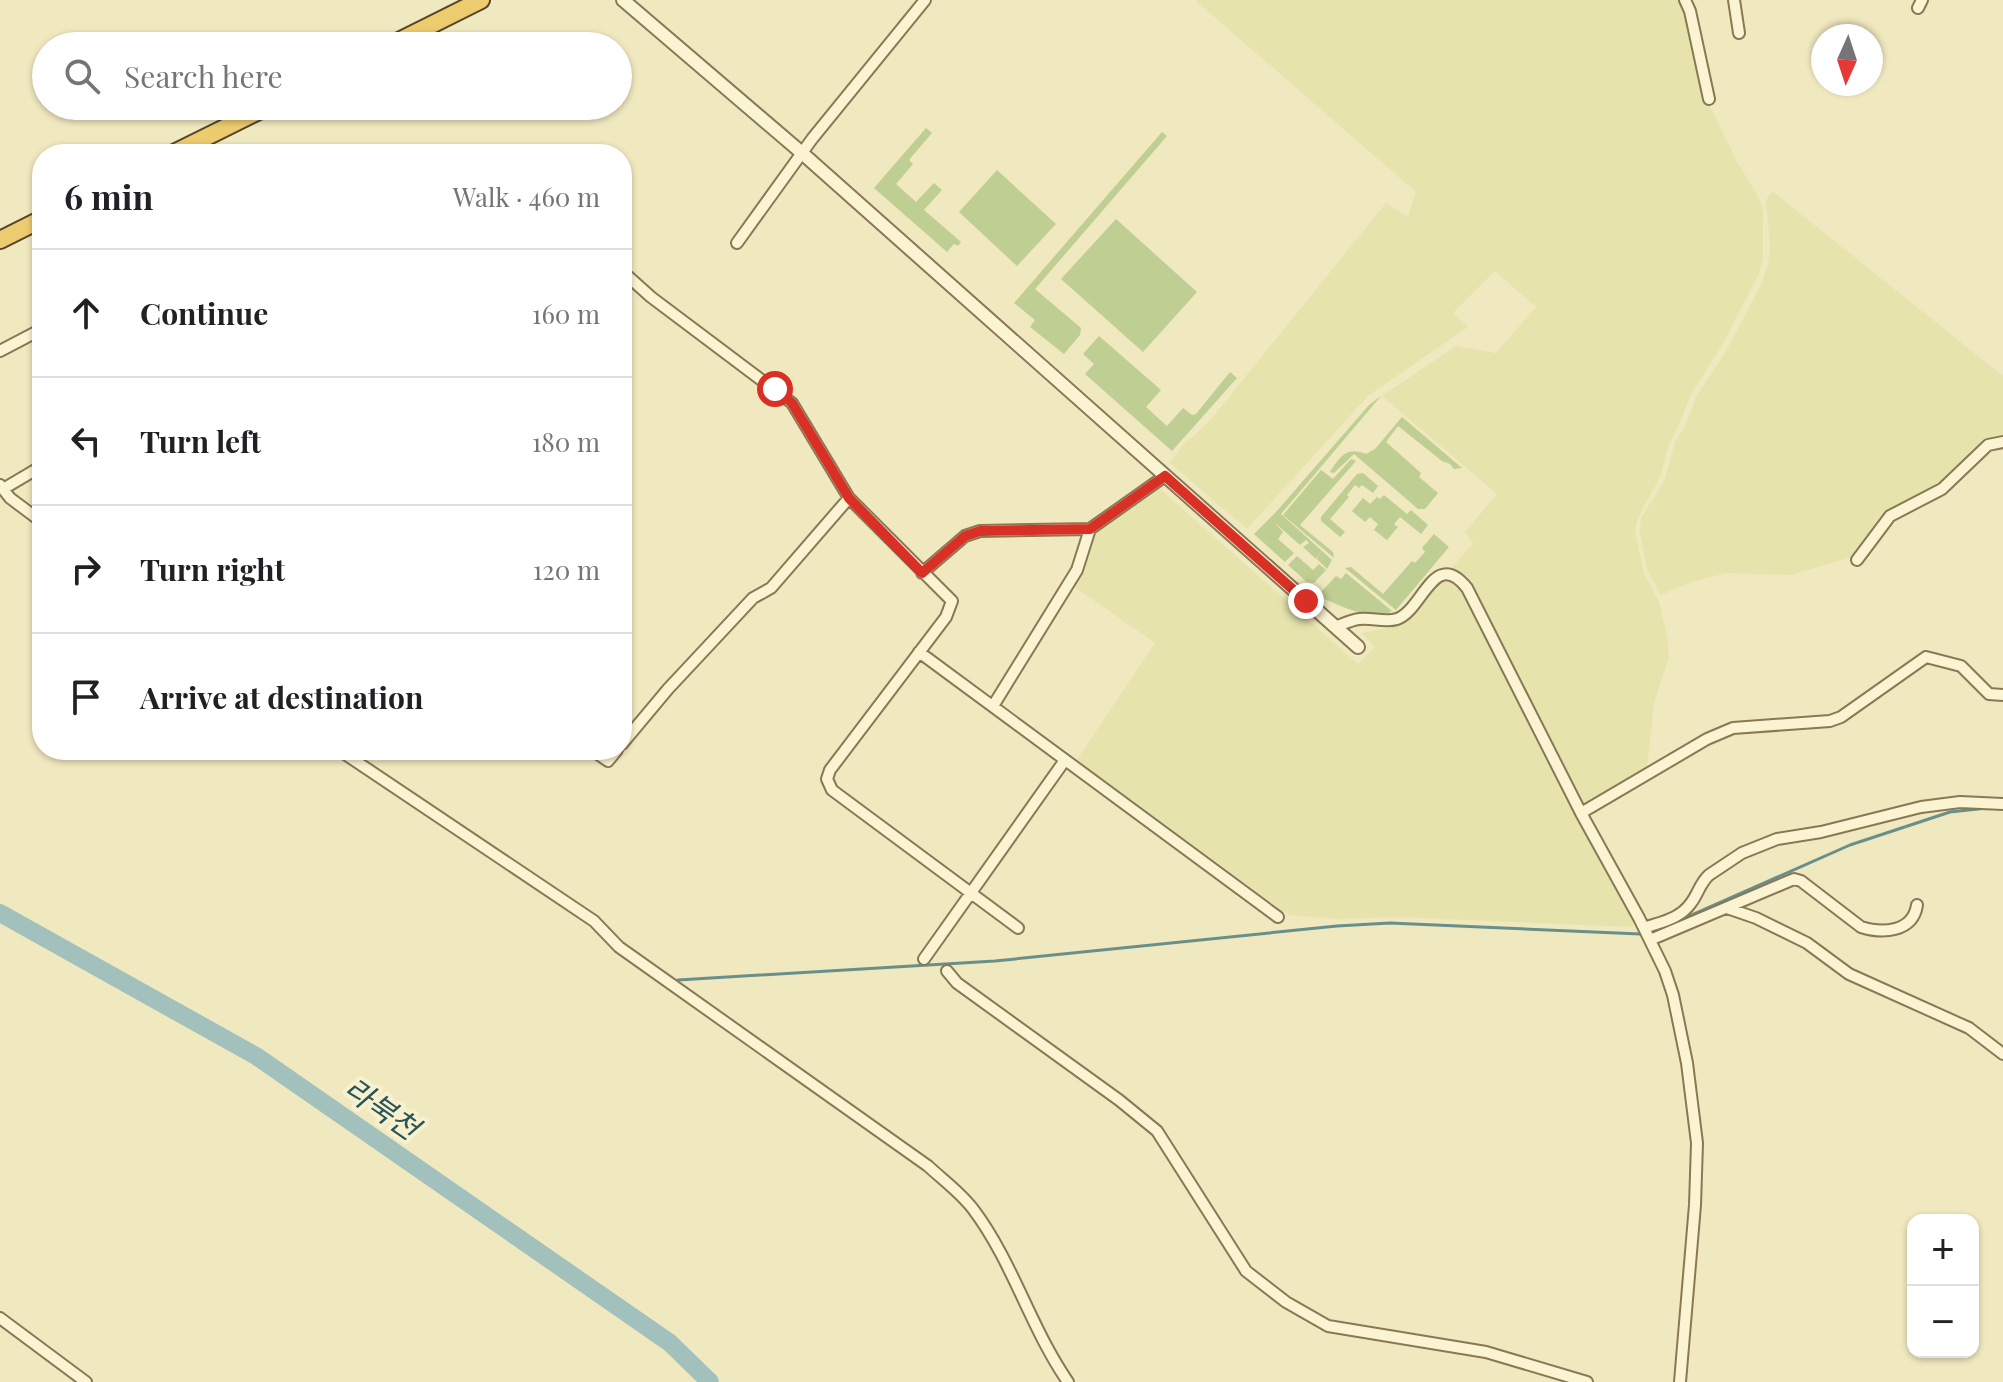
<!DOCTYPE html>
<html lang="en">
<head>
<meta charset="utf-8">
<style>
  body { margin:0; font-family:"Playfair Display","Noto Sans KR",serif; background:#f2f2f2; color:#202124 }
  .controls { position:absolute; right:24px; bottom:24px; display:grid; overflow:hidden; border-radius:16px; box-shadow:0 2px 6px #0004 }
  .controls button { width:72px; height:72px; display:grid; place-items:center; padding:0; border:0; border-bottom:2px solid #e0e0e0; background:#fff; color:#202124; font:40px sans-serif }
  .compass { position:absolute; left:1811px; top:24px; width:72px; height:72px; border-radius:50%; background:#fff; box-shadow:0 2px 6px #0004; rotate:183deg }
  .stop { position:absolute; width:24px; height:24px; margin:-18px; border:6px solid #d93025; border-radius:50%; background:#fff }
  .stop.end { background:#d93025; border-color:#fff; box-shadow:0 2px 8px #0008 }
  .list { margin:0; padding:0; list-style:none }
  h2 { display:flex; justify-content:space-between; align-items:center; height:104px; margin:0; padding:0 32px; font-size:34px }
  h2 small { font-size:26px; font-weight:400; color:#757577 }
  .list li { display:grid; grid-template-columns:52px 1fr auto; gap:24px; align-items:center; box-sizing:border-box; height:128px; padding:0 32px; border-top:2px solid #e0e0e0 }
  .list b { display:block; font-size:30px; white-space:nowrap }
  .list em { font-size:26px; font-style:normal; color:#757577 }
  .icon { flex:none; width:44px; height:44px; fill:none; stroke:currentColor; stroke-width:2; stroke-linecap:round; stroke-linejoin:round }
  .map { position:relative; flex:none; width:2003px; height:1382px; overflow:hidden }
  .search { position:absolute; background:#fff; box-shadow:0 2px 6px #0004; left:32px; top:32px; width:600px; height:88px; display:flex; align-items:center; gap:20px; box-sizing:border-box; padding:0 28px; border-radius:44px; color:#757577; font-size:30px }
  .panel { position:absolute; background:#fff; box-shadow:0 2px 6px #0004; left:32px; top:144px; width:600px; height:616px; border-radius:32px }
  .map>svg:first-child { display:block }
  .farmland { fill:#e6e4ac }
  .green { fill:#bfce92 }
  .lines { fill:none; stroke-linecap:round; stroke-linejoin:round }
  .stream { stroke:#698f8b; stroke-width:3 }
  .river { stroke:#a2c1bc; stroke-width:18 }
  .minor-casing { stroke:#897856; stroke-width:14 }
  .tertiary-casing { stroke:#897856; stroke-width:16 }
  .trunk-casing { stroke:#56452b; stroke-width:20 }
  .minor { stroke:#faf4d2; stroke-width:10 }
  .tertiary { stroke:#faf4d2; stroke-width:12 }
  .trunk { stroke:#edcc6f; stroke-width:16 }
  .route { stroke:#d93025; stroke-width:10 }
  .labels { text-anchor:middle; stroke-width:8; stroke-linejoin:round; paint-order:stroke }
  .water-label { font-size:30px; font-style:italic; fill:#2a5558; stroke:#f7f1cf }
</style>
</head>
<body>
<div class="map">
<svg width="2003" height="1382" viewBox="0 0 2003 1382">
  <rect width="100%" height="100%" fill="#f0e8bf"/>
  <path class="farmland" d="M1195 0H1682L1696 42 1704 94 1736 160 1758 196 1763 211V258L1759 274 1721 347 1690 396 1682 418 1668 447 1661 475 1638 518 1635 530 1644 573 1659 602 1667 636 1669 656 1654 703 1647 769 1589 804H1581L1578 798 1476 593 1467 581 1450 570 1473 543 1465 532 1497 494 1382 396 1456 346 1496 353 1536 307 1495 271 1453 313 1468 327 1369 395 1247 529 1170 463 1184 444 1208 423 1386 203 1408 217 1416 192Z
    M1772 191 2003 376V438L1941 484 1889 511 1856 556 1790 575 1727 573 1691 582 1661 595 1647 570 1640 532 1641 518 1665 479 1675 442 1686 424 1696 397 1728 348 1762 283 1768 265 1770 245 1766 201Z
    M1160 489 1358 664 1375 647 1361 633 1397 626 1411 614 1432 589 1445 580H1450L1460 586 1539 747 1634 920 1633 927 1395 917 1340 919 1289 915 1077 760 1155 643 1073 586 1096 532Z"/>
  <path class="green" d="M926 128 932 133 909 160 913 164 896 184 916 202 934 183 942 190 924 210 961 242 958 246 954 244 947 252 874 188Z
    M1162 132 1167 136 1035 289 1081 328 1080 335 1064 354 1030 327 1035 320 1014 303Z
    M997 170 1056 224 1017 266 959 212Z
    M1116 219 1197 292 1143 352 1061 279Z
    M1099 336 1161 390 1146 407 1167 426 1183 408 1192 415 1196 414 1230 372 1237 378 1172 451 1085 374 1094 364 1083 354Z
    M1381 396 1281 514 1332 560 1327 569 1317 559 1320 554 1316 559 1303 547 1309 543 1306 540 1300 545 1274 522 1283 532 1278 539 1294 553 1285 562 1254 534 1276 512 1369 405Z
    M1402 417 1462 468 1454 469 1450 464 1442 461 1398 426 1386 442 1421 473 1419 477 1438 493 1425 509H1418L1354 454 1334 473 1330 472C1340 457 1346 446 1366 454L1375 449Z
    M1351 459 1356 461 1300 525 1333 552 1334 558 1283 515 1321 470 1333 479Z
    M1363 473 1378 486 1373 493 1362 485 1359 488 1355 485 1347 495 1349 497 1330 519 1345 532 1340 537 1321 521V517L1357 474Z
    M1384 495 1407 514 1411 510 1428 525 1421 534 1400 517 1394 524 1398 527 1387 540 1374 530 1378 524 1370 517 1365 522 1352 511 1363 498 1370 504 1377 497 1380 499Z
    M1434 534 1449 547 1396 610 1345 568 1351 567 1383 594 1412 561 1415 563 1425 552 1422 548Z
    M1297 556 1313 570 1319 564 1326 570 1314 583 1307 582 1288 565Z
    M1346 573 1392 611C1371 622 1342 606 1322 598L1321 592 1336 576 1341 579Z"/>
  <g class="lines">
    <path class="stream" d="M1680 920 1850 845 1950 812 1987 808
      M678 980 995 961 1337 926 1390 923 1640 934"/>
    <path class="river" d="M0 913 256 1056 670 1343 710 1382"/>
    <defs>
      <path id="minor" d="M1685 0 1690 11 1709 99
        M1734 0 1739 33
        M1918 8 1922 0
        M737 243 812 139 925 0
        M622 271 651 297 792 403 849 498
        M0 351 42 329
        M0 485 10 498 42 522
        M3 489 42 466
        M1857 560 1890 516 1942 489 1988 445 2003 442
        M922 573 965 536 980 531 1090 529 1165 476
        M1335 627C1343 624 1351 620 1359 619 1371 617 1385 623 1397 619 1423 610 1434 547 1467 588L1581 813 1639 918 1665 971 1673 995 1687 1063 1697 1143 1695 1205 1680 1382
        M919 652 1278 917
        M993 706 1077 570 1090 529
        M622 744 668 689 753 598 771 588 849 498 952 601 946 617 830 770 827 779 832 790 1018 928
        M339 750 594 921 619 947 928 1166C943 1180 960 1192 973 1209 1013 1262 1030 1327 1068 1382
        M592 750 608 761 617 750
        M1581 813 1707 739 1733 728 1830 721 1841 717 1926 657 1961 666 1989 694 2003 695
        M1727 908 1756 918 1807 943 1849 974 1969 1028 2003 1054
        M1644 928C1661 922 1680 919 1691 903 1698 894 1700 883 1709 875L1742 853 1777 839 1821 832 1921 807 1960 802 2003 804
        M1650 940 1794 879 1801 881 1861 927C1883 934 1913 932 1917 905
        M924 959 1065 760
        M947 971 957 983 1119 1100 1157 1131 1246 1271 1286 1302 1328 1326 1486 1352 1587 1382
        M0 1318 86 1382"/>
      <path id="tertiary" d="M623 0 802 153 1358 647"/>
      <path id="trunk" d="M389 46 481 0
        M172 154 269 106
        M0 240 42 219"/>
    </defs>
    <use href="#minor" class="minor-casing"/>
    <use href="#tertiary" class="tertiary-casing"/>
    <use href="#trunk" class="trunk-casing"/>
    <use href="#minor" class="minor"/>
    <use href="#tertiary" class="tertiary"/>
    <use href="#trunk" class="trunk"/>
  </g>
  <g class="lines">
    <path class="route" d="M775 389 792 403 849 498 922 573 965 536 980 531 1090 529 1165 476 1306 601"/>
  </g>
  <g class="labels">
    <g class="water-label">
      <text transform="translate(381 1109) rotate(35)" y="10">라북천</text>
    </g>
  </g>
</svg>
<div class="controls">
<button>+</button>
<button>−</button>
</div>
<svg class="compass" viewBox="-18 -18 36 36"><path d="M0-13l5 13h-10z" fill="#e53935"/><path d="M0 13l5-13h-10z" fill="#757577"/></svg>
<div class="stop" style="left:775px;top:389px"></div>
<div class="stop end" style="left:1306px;top:601px"></div>
<div class="search"><svg class="icon" aria-label="search" viewBox="0 0 24 24"><circle cx="10" cy="10" r="6"/><path d="M15 15l6 6"/></svg>Search here</div>
<section class="panel">
<h2>6 min<small>Walk · 460 m</small></h2>
<ul class="list">
<li><svg class="icon" aria-label="ahead" viewBox="0 0 24 24"><path d="M12 20V5M6 11l6-6 6 6"/></svg><div><b>Continue</b></div><em>160 m</em></li>
<li><svg class="icon" aria-label="left" viewBox="0 0 24 24"><path d="M17 20v-9H6M10 6l-5 5 5 5"/></svg><div><b>Turn left</b></div><em>180 m</em></li>
<li><svg class="icon" aria-label="right" viewBox="0 0 24 24"><path d="M7 20v-9h11M14 6l5 5-5 5"/></svg><div><b>Turn right</b></div><em>120 m</em></li>
<li><svg class="icon" aria-label="arrive" viewBox="0 0 24 24"><path d="M6 21V4h12l-3 4 3 4H6"/></svg><div><b>Arrive at destination</b></div></li>
</ul>
</section>
</div>
</body>
</html>
